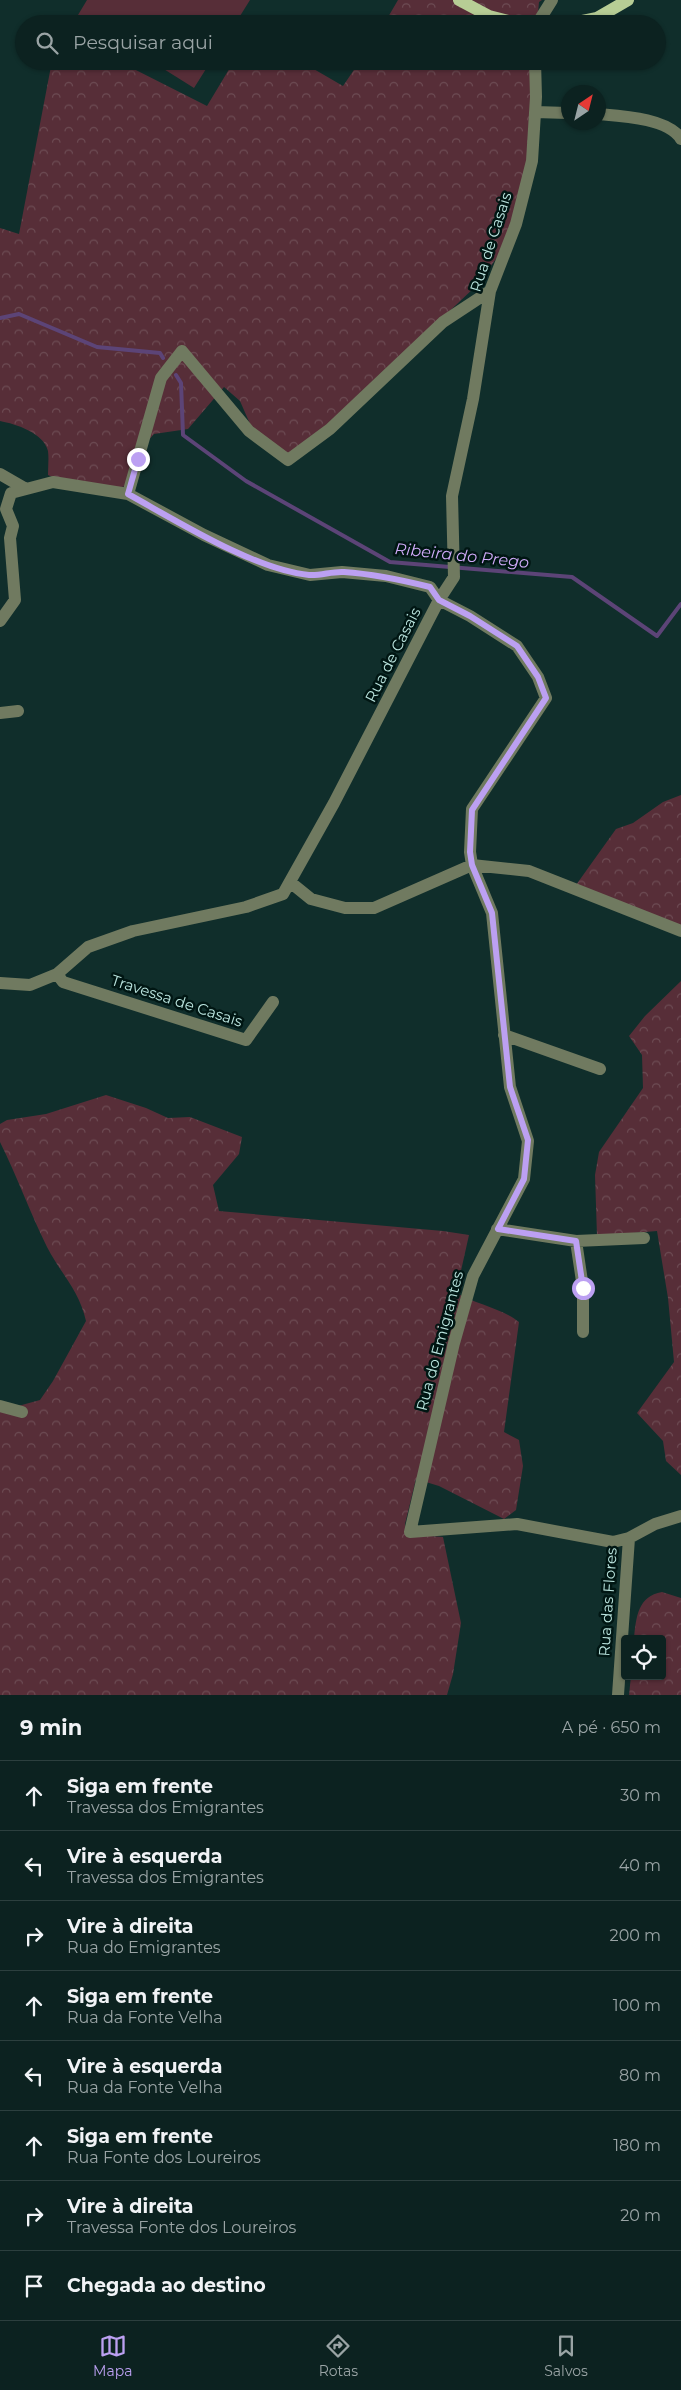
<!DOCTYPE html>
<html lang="pt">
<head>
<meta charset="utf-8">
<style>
  body { margin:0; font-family:Montserrat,sans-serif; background:#1a2f2d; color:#f1f3f6 }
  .controls { position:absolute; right:15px; bottom:15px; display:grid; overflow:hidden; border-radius:5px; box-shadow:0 1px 4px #0004 }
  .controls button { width:45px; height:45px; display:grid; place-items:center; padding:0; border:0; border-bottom:1px solid #2c3f3e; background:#0c2220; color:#f1f3f6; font:25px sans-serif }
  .compass { position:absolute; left:561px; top:85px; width:45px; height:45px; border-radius:50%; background:#0c2220; box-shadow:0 1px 4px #0004; rotate:35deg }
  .stop { position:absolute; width:15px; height:15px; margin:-11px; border:4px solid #bca0f2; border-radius:50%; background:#fff }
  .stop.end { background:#bca0f2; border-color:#fff; box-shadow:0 1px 5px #0008 }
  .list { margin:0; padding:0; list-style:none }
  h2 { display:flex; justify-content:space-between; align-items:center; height:65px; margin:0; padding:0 20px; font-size:21px }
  h2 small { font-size:16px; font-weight:400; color:#9aa4a5 }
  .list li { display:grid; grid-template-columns:32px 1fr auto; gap:15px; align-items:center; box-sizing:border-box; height:70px; padding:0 20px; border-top:1px solid #2c3f3e }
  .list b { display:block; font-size:19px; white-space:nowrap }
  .list p { margin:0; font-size:16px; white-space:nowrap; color:#9aa4a5 }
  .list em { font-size:16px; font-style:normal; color:#9aa4a5 }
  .icon { flex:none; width:28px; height:28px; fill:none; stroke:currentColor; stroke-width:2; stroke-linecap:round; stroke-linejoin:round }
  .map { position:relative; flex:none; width:681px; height:1695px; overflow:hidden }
  .search { position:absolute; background:#0c2220; box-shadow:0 1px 4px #0004; left:15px; right:15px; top:15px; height:55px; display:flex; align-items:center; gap:12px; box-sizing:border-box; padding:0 18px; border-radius:28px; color:#9aa4a5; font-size:19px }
  .sheet { height:625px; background:#0c2220 }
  nav { display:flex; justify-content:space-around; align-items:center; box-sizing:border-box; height:70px; border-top:1px solid #2c3f3e; background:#0c2220; font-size:14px; color:#9aa4a5 }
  nav a { display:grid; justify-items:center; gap:2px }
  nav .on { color:#bca0f2 }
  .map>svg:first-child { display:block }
  .forest { fill:url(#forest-crowns) }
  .pitch { fill:#572e38 }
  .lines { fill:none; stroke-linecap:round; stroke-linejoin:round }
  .stream { stroke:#5c4477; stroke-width:4 }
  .minor { stroke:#707a60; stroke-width:12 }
  .major { stroke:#b7cd95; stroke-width:12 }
  .route { stroke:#bca0f2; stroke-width:6 }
  .labels { text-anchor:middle; stroke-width:5; stroke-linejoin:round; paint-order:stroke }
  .street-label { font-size:15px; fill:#bbe6e0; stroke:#001613 }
  .water-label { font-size:16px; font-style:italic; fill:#d0abfa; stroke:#001613 }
</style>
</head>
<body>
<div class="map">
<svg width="681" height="1695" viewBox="0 0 681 1695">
  <defs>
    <pattern id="forest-crowns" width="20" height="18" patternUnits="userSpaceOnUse" patternTransform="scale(1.25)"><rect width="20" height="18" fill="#572e38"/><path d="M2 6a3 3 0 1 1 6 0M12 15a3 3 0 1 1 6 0" fill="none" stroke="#6d4c54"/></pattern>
  </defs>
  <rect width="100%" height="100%" fill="#102e2b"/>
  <path class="forest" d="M398 0H542L539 2 537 24H384Z
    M52 61H118L207 106 234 61H300L343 86 360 61H533L527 184 501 252 477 285 289 464 254 433 240 401 224 387 188 429 154 434 146 443 125 486 110 491 61 481 48 475C48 467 49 459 48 451 44 433 16 424 0 421V228L19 234Z
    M681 795V931L576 885 616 829 633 823 663 802Z
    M681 981V1475L666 1461 663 1441 637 1413 674 1362 668 1298 657 1231 597 1236 595 1175 599 1152 643 1088 642 1055 629 1036 645 1016Z
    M106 1095 146 1108 168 1118 190 1117 242 1137 239 1154 213 1185 219 1211 443 1231 469 1235 456 1293C476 1304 503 1309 519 1322L504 1432 519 1440 523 1466 516 1510 504 1519 439 1486 416 1479 405 1524 407 1534 443 1537 461 1623 453 1674 447 1695H0V1411L40 1400 53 1381 86 1321C79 1290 61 1274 47 1247 30 1213 17 1176 0 1142V1124L7 1120 46 1114Z
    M662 1592 681 1598V1695H629L631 1676H662V1639H634C636 1617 638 1596 662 1592Z"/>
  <path class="pitch" d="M87 0H250L235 24H91L78 15Z
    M151 61H211L194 88Z"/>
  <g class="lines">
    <path class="stream" d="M0 318 19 314 97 347 160 353 163 358
      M176 375 181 383 183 435 246 481 390 562 572 577 657 636 681 604"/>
    <path class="minor" d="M537 24 552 0
      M535 112 568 113
      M598 114C621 116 668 118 681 139
      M0 474 26 489
      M128 494 161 378 182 351 249 431 288 460 330 429 443 322 490 291
      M0 621 15 600 10 538 13 526 6 509 11 493 53 482 128 494 204 535 268 565 310 575 342 572 386 576 430 587 439 600 470 616 517 646 538 677 546 698 472 809 470 852 472 865 492 913 510 1087 528 1141 524 1179 473 1276 454 1343 410 1532 517 1524 613 1542 629 1538 655 1524 681 1516
      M0 713 18 711
      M290 882 311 899 345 908H374L472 865 529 871 681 931
      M57 974 63 982 246 1040 273 1002
      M0 983 30 985 57 974 88 947 133 931 246 907 283 894 334 803 439 600 454 577 452 496 473 399 490 291 516 224 532 161 536 97 535 61
      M504 1035 600 1069
      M497 1229 576 1241 644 1238
      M576 1241 583 1288V1332
      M0 1406 22 1412
      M618 1695 629 1538"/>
    <path class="major" d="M459 0 489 16 520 24
      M568 24 597 18 628 0"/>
  </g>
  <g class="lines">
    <path class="route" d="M138 459 128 494C177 521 255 570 309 575 321 576 332 571 344 572 373 574 402 580 430 587L439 600 470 616 517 646 538 677 546 698 472 810 470 852 472 865 492 913 510 1087 528 1140 524 1179 498 1229 576 1241 583 1288"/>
  </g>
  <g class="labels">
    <g class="street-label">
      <text transform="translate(491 242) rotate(-72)" y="5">Rua de Casais</text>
      <text transform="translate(393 655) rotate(-63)" y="5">Rua de Casais</text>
      <text transform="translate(177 1001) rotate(18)" y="5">Travessa de Casais</text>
      <text transform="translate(440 1341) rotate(-75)" y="5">Rua do Emigrantes</text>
      <text transform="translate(608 1602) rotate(-86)" y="5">Rua das Flores</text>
    </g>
    <g class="water-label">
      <text transform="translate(462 555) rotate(6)" y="6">Ribeira do Prego</text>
    </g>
  </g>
</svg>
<div class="controls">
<button><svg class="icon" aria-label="locate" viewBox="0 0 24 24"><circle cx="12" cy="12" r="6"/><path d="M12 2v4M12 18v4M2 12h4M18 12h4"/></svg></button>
</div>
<svg class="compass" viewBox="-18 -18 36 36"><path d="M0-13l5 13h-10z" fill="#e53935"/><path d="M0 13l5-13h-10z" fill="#9aa4a5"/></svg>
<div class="stop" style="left:583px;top:1288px"></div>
<div class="stop end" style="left:138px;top:459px"></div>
<div class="search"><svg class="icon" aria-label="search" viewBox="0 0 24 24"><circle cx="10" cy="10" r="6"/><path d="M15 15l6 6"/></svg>Pesquisar aqui</div>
</div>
<section class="sheet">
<h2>9 min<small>A pé · 650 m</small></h2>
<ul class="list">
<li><svg class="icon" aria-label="ahead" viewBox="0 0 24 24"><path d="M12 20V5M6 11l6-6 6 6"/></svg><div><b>Siga em frente</b><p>Travessa dos Emigrantes</p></div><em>30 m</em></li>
<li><svg class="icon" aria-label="left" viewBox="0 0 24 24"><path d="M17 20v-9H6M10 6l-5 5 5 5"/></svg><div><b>Vire à esquerda</b><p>Travessa dos Emigrantes</p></div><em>40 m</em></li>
<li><svg class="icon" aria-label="right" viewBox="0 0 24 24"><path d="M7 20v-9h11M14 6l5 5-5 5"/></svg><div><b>Vire à direita</b><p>Rua do Emigrantes</p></div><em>200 m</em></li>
<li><svg class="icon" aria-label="ahead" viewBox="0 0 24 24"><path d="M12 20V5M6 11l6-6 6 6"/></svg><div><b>Siga em frente</b><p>Rua da Fonte Velha</p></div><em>100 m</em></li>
<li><svg class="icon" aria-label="left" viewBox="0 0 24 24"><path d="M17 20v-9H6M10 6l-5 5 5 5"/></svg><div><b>Vire à esquerda</b><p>Rua da Fonte Velha</p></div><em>80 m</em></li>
<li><svg class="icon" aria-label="ahead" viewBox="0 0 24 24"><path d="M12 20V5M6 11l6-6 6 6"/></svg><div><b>Siga em frente</b><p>Rua Fonte dos Loureiros</p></div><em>180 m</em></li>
<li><svg class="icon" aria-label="right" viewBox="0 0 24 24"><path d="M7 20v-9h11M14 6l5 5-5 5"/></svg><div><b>Vire à direita</b><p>Travessa Fonte dos Loureiros</p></div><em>20 m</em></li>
<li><svg class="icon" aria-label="arrive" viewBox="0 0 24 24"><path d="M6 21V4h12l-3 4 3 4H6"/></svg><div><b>Chegada ao destino</b></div></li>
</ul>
</section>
<nav>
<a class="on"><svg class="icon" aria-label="map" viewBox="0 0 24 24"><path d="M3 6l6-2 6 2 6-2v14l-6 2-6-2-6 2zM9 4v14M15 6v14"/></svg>Mapa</a>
<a><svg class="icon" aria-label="directions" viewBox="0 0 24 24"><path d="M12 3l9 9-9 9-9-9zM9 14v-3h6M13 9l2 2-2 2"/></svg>Rotas</a>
<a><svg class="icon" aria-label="saved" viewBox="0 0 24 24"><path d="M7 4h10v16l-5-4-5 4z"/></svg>Salvos</a>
</nav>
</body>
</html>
